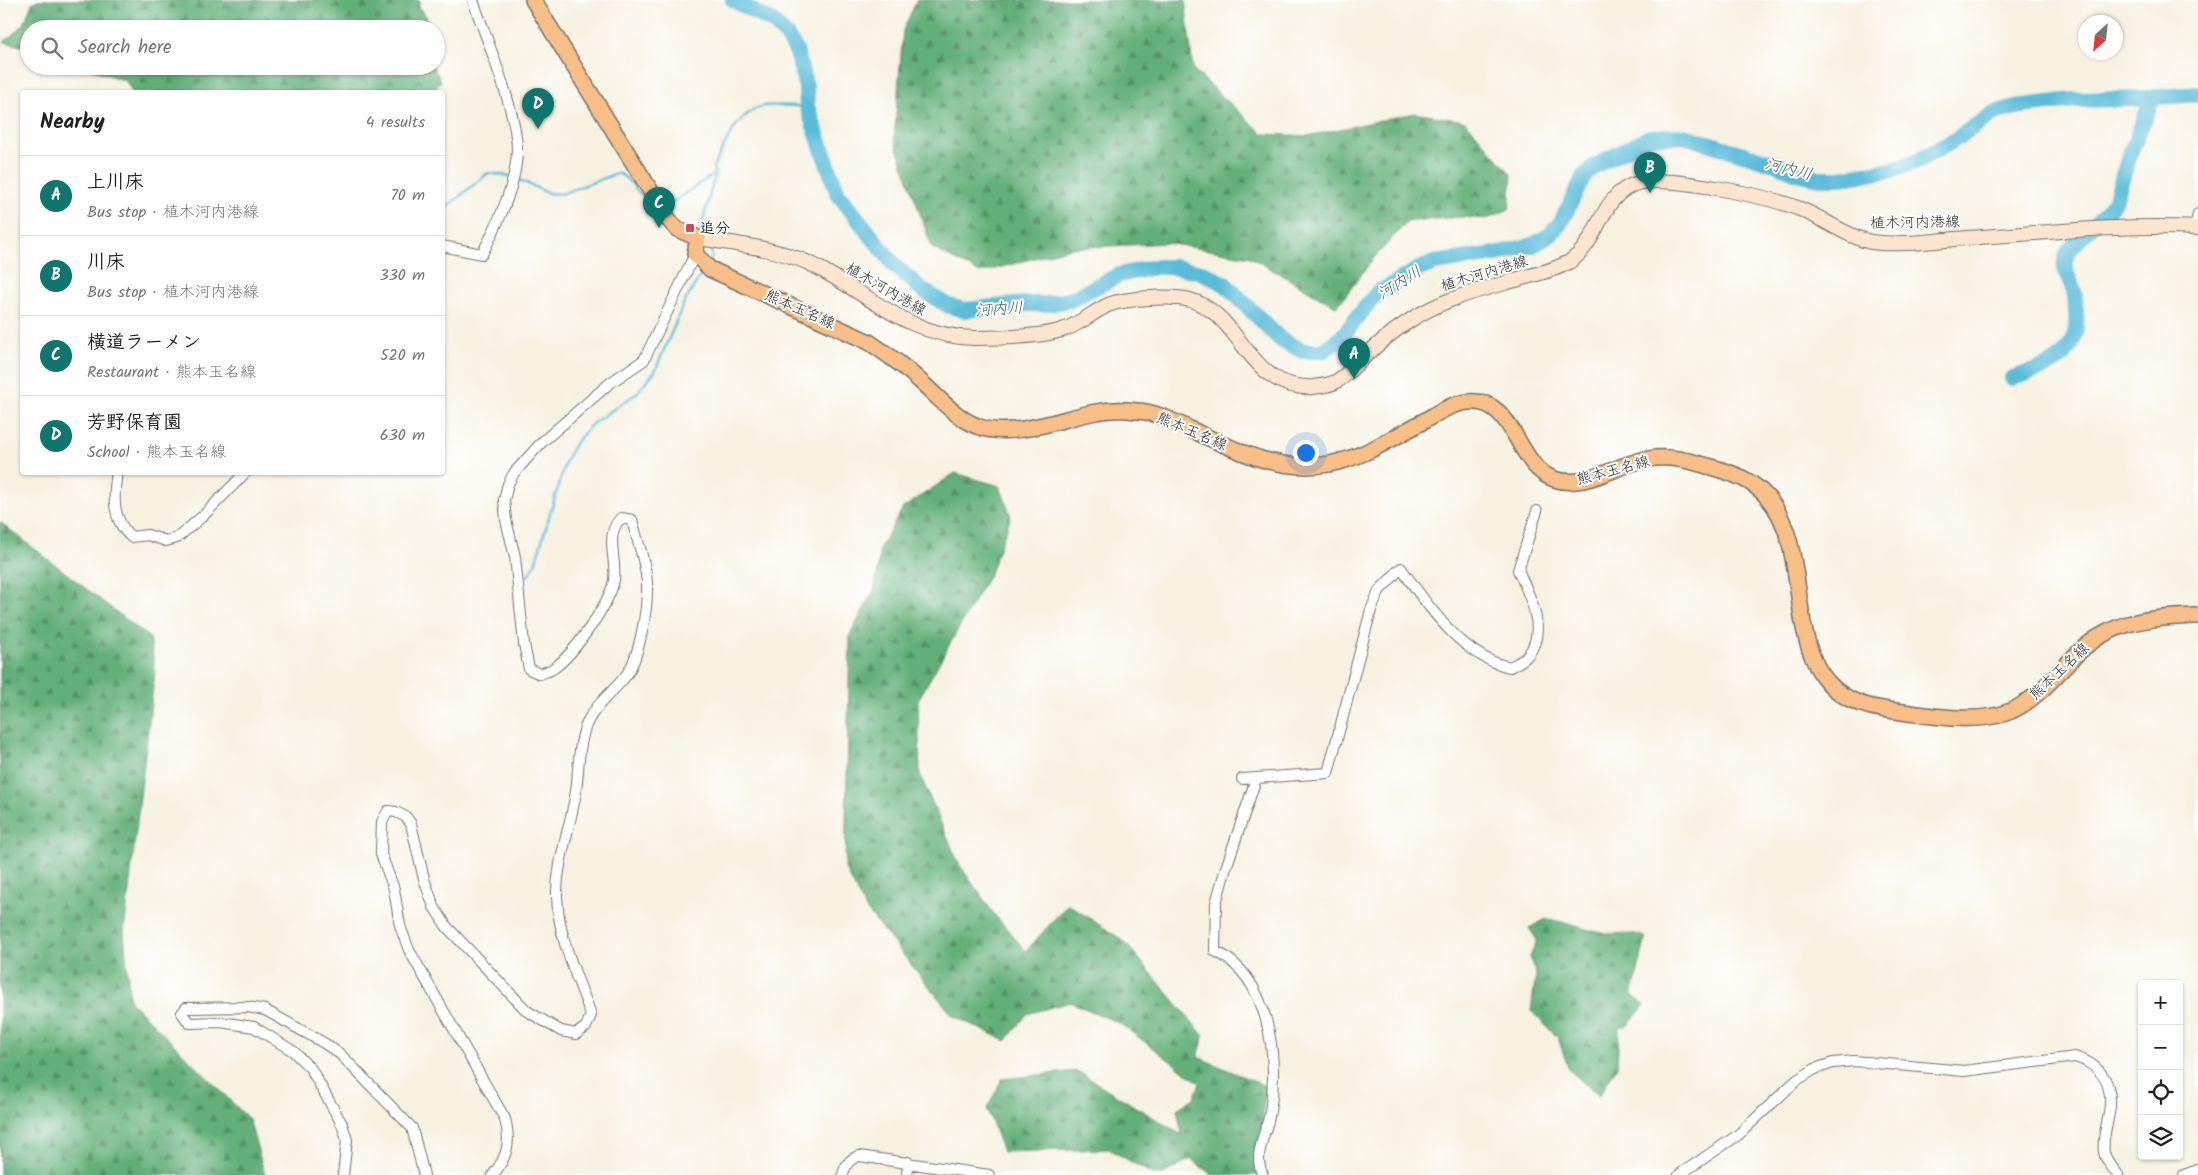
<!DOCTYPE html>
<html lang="en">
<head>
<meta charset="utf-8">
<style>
  body { margin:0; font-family:Kalam,"Klee One",sans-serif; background:#f2f2f2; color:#202124 }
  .controls { position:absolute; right:15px; bottom:15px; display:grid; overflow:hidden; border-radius:5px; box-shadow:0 1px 4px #0004 }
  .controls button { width:45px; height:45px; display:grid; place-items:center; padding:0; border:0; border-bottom:1px solid #e0e0e0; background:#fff; color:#202124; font:25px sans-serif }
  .compass { position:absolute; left:2078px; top:15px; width:45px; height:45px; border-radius:50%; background:#fff; box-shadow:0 1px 4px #0004; rotate:207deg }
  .you { position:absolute; left:1305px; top:452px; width:18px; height:18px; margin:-12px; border:4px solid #fff; border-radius:50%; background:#1a73e8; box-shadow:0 0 0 8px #1a73e833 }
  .badge { display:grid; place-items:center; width:32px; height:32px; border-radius:50%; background:#0f766e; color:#fff; font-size:16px; font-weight:700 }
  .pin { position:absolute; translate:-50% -41px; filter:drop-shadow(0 1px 2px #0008) }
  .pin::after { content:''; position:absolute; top:26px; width:18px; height:15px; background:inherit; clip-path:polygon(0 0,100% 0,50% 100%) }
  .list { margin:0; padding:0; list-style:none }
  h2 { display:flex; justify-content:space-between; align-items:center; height:65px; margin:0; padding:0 20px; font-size:21px }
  h2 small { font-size:16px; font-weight:400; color:#757577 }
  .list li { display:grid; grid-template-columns:32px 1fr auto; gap:15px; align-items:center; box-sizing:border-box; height:80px; padding:0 20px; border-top:1px solid #e0e0e0 }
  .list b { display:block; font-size:19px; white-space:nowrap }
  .list p { margin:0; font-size:16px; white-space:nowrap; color:#757577 }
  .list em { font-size:16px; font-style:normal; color:#757577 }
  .icon { flex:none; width:28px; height:28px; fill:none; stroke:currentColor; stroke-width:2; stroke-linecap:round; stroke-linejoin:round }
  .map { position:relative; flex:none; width:2198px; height:1175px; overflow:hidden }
  .search { position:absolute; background:#fff; box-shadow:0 1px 4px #0004; left:20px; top:20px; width:425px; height:55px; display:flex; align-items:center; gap:12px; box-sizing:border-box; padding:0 18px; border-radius:28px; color:#757577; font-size:19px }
  .panel { position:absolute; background:#fff; box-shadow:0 1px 4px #0004; left:20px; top:90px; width:425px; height:385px; border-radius:5px }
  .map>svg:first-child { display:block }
  .forest { fill:url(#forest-firs); stroke:#466d52 }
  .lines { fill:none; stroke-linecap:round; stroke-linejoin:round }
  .stream { stroke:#5abbd8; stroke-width:2.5 }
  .river { stroke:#5abbd8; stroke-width:16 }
  .street-casing { stroke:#72706b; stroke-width:12 }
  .secondary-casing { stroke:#72706b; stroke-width:16 }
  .primary-casing { stroke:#72706b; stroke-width:18 }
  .street { stroke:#fff; stroke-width:10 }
  .secondary { stroke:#fce5cf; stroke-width:14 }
  .primary { stroke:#f7be87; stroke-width:15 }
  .poi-dot { fill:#d1495b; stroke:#fff; stroke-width:2 }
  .labels { text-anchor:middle; stroke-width:4; stroke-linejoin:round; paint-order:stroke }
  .street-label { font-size:15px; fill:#2b2b2b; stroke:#fff }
  .poi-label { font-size:15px; font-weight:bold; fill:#2b2b2b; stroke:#fff; text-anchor:start }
  .water-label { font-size:16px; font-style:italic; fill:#3b5d68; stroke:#fff }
</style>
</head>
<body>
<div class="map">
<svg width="2198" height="1175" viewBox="0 0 2198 1175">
  <defs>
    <pattern id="forest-firs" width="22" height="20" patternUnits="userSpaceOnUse" patternTransform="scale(1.25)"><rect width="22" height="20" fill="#62af79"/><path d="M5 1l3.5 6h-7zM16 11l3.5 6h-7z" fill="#518f63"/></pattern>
  </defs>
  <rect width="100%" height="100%" fill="#fff"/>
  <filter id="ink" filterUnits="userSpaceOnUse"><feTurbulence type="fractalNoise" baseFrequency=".02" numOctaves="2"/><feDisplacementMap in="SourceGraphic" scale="10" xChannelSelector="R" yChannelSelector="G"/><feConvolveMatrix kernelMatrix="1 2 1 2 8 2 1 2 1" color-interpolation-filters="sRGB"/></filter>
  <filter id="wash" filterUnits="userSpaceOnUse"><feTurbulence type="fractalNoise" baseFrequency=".0096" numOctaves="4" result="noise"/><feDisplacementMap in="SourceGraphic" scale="20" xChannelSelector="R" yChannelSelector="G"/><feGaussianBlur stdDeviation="1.12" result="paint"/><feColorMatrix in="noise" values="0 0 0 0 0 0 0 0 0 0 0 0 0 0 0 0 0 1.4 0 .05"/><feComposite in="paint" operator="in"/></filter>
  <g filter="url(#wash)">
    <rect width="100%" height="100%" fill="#f6f1e1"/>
    <path class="forest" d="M37 0H419V7L427 17V29H29V48L4 42 24 24 32 3Z
      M917 0H1185L1193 69 1263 134 1308 136 1414 113 1465 121 1512 175 1509 209 1487 219 1463 217 1408 221 1373 259 1337 307 1250 257 1167 243 1071 248 980 273 932 248 894 139 903 30Z
      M82 66H433L441 81 433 92H132L126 81Z
      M955 473 1000 486 1011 517 990 573 918 700 920 775 959 864 994 914 1026 951 1068 904 1124 941 1204 1036 1198 1057 1265 1086 1259 1175H1212L1191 1159 1161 1175H1154L1109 1149 1003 1152 987 1109 1002 1079 1077 1071 1182 1135 1177 1109 1194 1098 1200 1083 1119 1023 1070 1002 1027 1014 1006 1041 953 1016 865 908 845 868 850 635 875 588 880 548 903 508Z
      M0 522 150 638 155 671 124 932 130 1001 249 1119 265 1175H0Z
      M1546 919C1566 921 1584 930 1603 933 1619 935 1632 930 1646 938L1632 995 1645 1005 1628 1025 1619 1028 1617 1066 1599 1096 1569 1070 1558 1038 1531 1011 1536 975 1530 957 1537 940 1529 928Z"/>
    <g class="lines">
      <path class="stream" d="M515 178 548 193 561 194 618 173C632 179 635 192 647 200
        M668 205 713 175
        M442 211 488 173 510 176
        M705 234 702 224 715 174 713 167C725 146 736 112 764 106 777 104 793 107 807 106
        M710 261 712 257 710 245
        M528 576 535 564 566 460 576 442 592 424 637 393 655 371 684 303 704 270"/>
      <path class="river" d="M733 0 773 22 786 35 796 50 806 87 807 106 838 194 896 267 925 292 949 306 965 310 1024 304H1045L1070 300 1119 275 1155 267H1175L1201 272 1225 284 1281 340 1303 351H1322L1340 339 1377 293 1419 269 1434 263 1496 254 1533 245 1550 235 1561 222 1584 176 1595 166 1649 137 1684 136 1776 164 1797 173 1819 178H1840L1892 170 1919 160 1953 141 1994 113 2015 107 2073 100 2131 99 2198 94
        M2012 378C2051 366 2080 358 2076 312 2075 305 2076 295 2073 289 2067 271 2060 269 2069 250L2109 209 2116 198 2130 154 2153 97"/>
    </g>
  </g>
  <g filter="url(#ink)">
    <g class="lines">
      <defs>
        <path id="street" d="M2195 228 2198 214
          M442 246 482 254C497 226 517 182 517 150 517 111 486 39 473 0
          M117 472C113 497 112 520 131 537L148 535 166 541 177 538 204 515 246 472
          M1242 779 1328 773 1371 610 1379 591 1401 568C1427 605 1463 658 1510 667 1515 664 1523 661 1527 656 1549 631 1529 595 1518 570L1537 511
          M1256 779 1225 871 1216 903 1215 951C1270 977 1279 1059 1270 1112 1267 1132 1252 1155 1263 1175
          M343 1175 347 1140 342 1124 311 1069 293 1051 254 1027 220 1022 189 1023 182 1013 186 1008 248 1007 265 1010 324 1043 340 1054 412 1128 424 1175
          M493 1175C508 1156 511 1142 505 1119L409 950 400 926 394 889 381 854 382 822 388 811 396 812 406 817 411 824 424 879 434 907 447 927 527 1011 561 1031 576 1034 586 1027 591 1015C577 975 558 939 557 895 557 860 571 826 576 791 579 769 578 741 588 721 597 702 615 691 627 674 640 655 648 607 647 583 646 563 637 540 632 520L621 518C604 534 617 560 614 580 610 603 573 655 554 668 550 671 545 672 540 674L529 669 524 644 515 557 506 520 504 500 508 484 514 473 541 443 610 383 644 360 695 254
          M843 1175C845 1165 849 1159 859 1156L989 1175
          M907 1175 908 1162
          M1679 1175 1738 1135 1797 1080 1815 1069 1833 1063 1854 1061 1964 1071 2075 1057C2102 1065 2114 1085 2109 1113 2107 1126 2102 1139 2104 1152 2105 1160 2113 1168 2118 1175
          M2184 1175 2198 1170"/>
        <path id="secondary" d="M698 238C735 244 777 248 811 264 866 292 909 337 974 338 998 338 1043 337 1065 329 1080 324 1093 312 1108 305 1126 298 1171 295 1190 300 1242 314 1248 391 1313 387 1321 386 1331 385 1337 381 1346 376 1354 366 1362 359 1378 344 1395 329 1414 318 1447 297 1485 289 1522 278 1537 274 1555 270 1569 262 1600 243 1599 194 1638 183 1667 175 1771 197 1800 209 1823 218 1844 235 1867 241 1891 247 1941 240 1967 238 2043 233 2121 224 2198 228"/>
        <path id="primary" d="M533 0 668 219 677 229 698 238 695 254 710 269 869 342C887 354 904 366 920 381 937 396 956 418 977 426 1011 440 1062 418 1096 412 1110 409 1123 409 1137 411 1156 412 1173 421 1190 429 1235 450 1278 473 1329 464 1363 458 1394 437 1424 421 1437 413 1453 403 1469 402 1516 398 1515 466 1554 479 1585 490 1618 463 1648 459 1670 455 1690 461 1711 467 1733 473 1752 480 1767 497 1822 558 1768 692 1882 709 1919 714 1976 726 2011 711 2039 698 2056 674 2078 653 2114 619 2151 618 2198 616"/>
      </defs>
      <use href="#street" class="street-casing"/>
      <use href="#secondary" class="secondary-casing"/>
      <use href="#primary" class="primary-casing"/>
      <use href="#street" class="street"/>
      <use href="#secondary" class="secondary"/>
      <use href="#primary" class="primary"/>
    </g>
  </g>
  <rect class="poi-dot" x="685" y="223" width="10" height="10" rx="2.5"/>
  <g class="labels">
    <g class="street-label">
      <text transform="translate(1915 222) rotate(-1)" y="5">植木河内港線</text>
      <text transform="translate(1484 273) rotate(-17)" y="5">植木河内港線</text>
      <text transform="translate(886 289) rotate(30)" y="5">植木河内港線</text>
      <text transform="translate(800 309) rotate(24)" y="5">熊本玉名線</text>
      <text transform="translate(1192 431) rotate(23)" y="5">熊本玉名線</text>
      <text transform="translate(1613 470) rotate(-15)" y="5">熊本玉名線</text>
      <text transform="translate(2059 671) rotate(-43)" y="5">熊本玉名線</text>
    </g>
    <g class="poi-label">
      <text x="700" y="233">追分</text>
    </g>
    <g class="water-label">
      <text transform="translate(1789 168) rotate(14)" y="6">河内川</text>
      <text transform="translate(1399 282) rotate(-32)" y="6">河内川</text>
      <text transform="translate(999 308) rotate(-4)" y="6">河内川</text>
    </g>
  </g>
</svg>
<div class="controls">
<button>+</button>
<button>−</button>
<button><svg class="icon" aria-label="locate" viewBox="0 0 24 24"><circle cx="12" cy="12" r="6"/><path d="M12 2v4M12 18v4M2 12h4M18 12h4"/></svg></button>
<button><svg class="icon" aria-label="layers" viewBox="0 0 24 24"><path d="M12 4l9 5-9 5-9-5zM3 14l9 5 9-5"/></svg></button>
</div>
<svg class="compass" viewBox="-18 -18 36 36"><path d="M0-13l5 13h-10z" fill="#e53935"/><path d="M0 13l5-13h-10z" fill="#757577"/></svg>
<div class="you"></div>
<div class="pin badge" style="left:1354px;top:379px">A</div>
<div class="pin badge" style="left:1650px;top:193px">B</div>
<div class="pin badge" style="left:659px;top:228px">C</div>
<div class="pin badge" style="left:538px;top:129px">D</div>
<div class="search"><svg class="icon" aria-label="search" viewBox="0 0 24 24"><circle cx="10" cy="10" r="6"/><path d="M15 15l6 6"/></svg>Search here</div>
<section class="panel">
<h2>Nearby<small>4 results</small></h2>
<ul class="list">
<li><span class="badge">A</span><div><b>上川床</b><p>Bus stop · 植木河内港線</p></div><em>70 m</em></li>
<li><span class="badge">B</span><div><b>川床</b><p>Bus stop · 植木河内港線</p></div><em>330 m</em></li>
<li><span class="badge">C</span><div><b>横道ラーメン</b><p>Restaurant · 熊本玉名線</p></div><em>520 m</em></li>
<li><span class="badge">D</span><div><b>芳野保育園</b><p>School · 熊本玉名線</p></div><em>630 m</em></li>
</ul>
</section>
</div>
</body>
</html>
